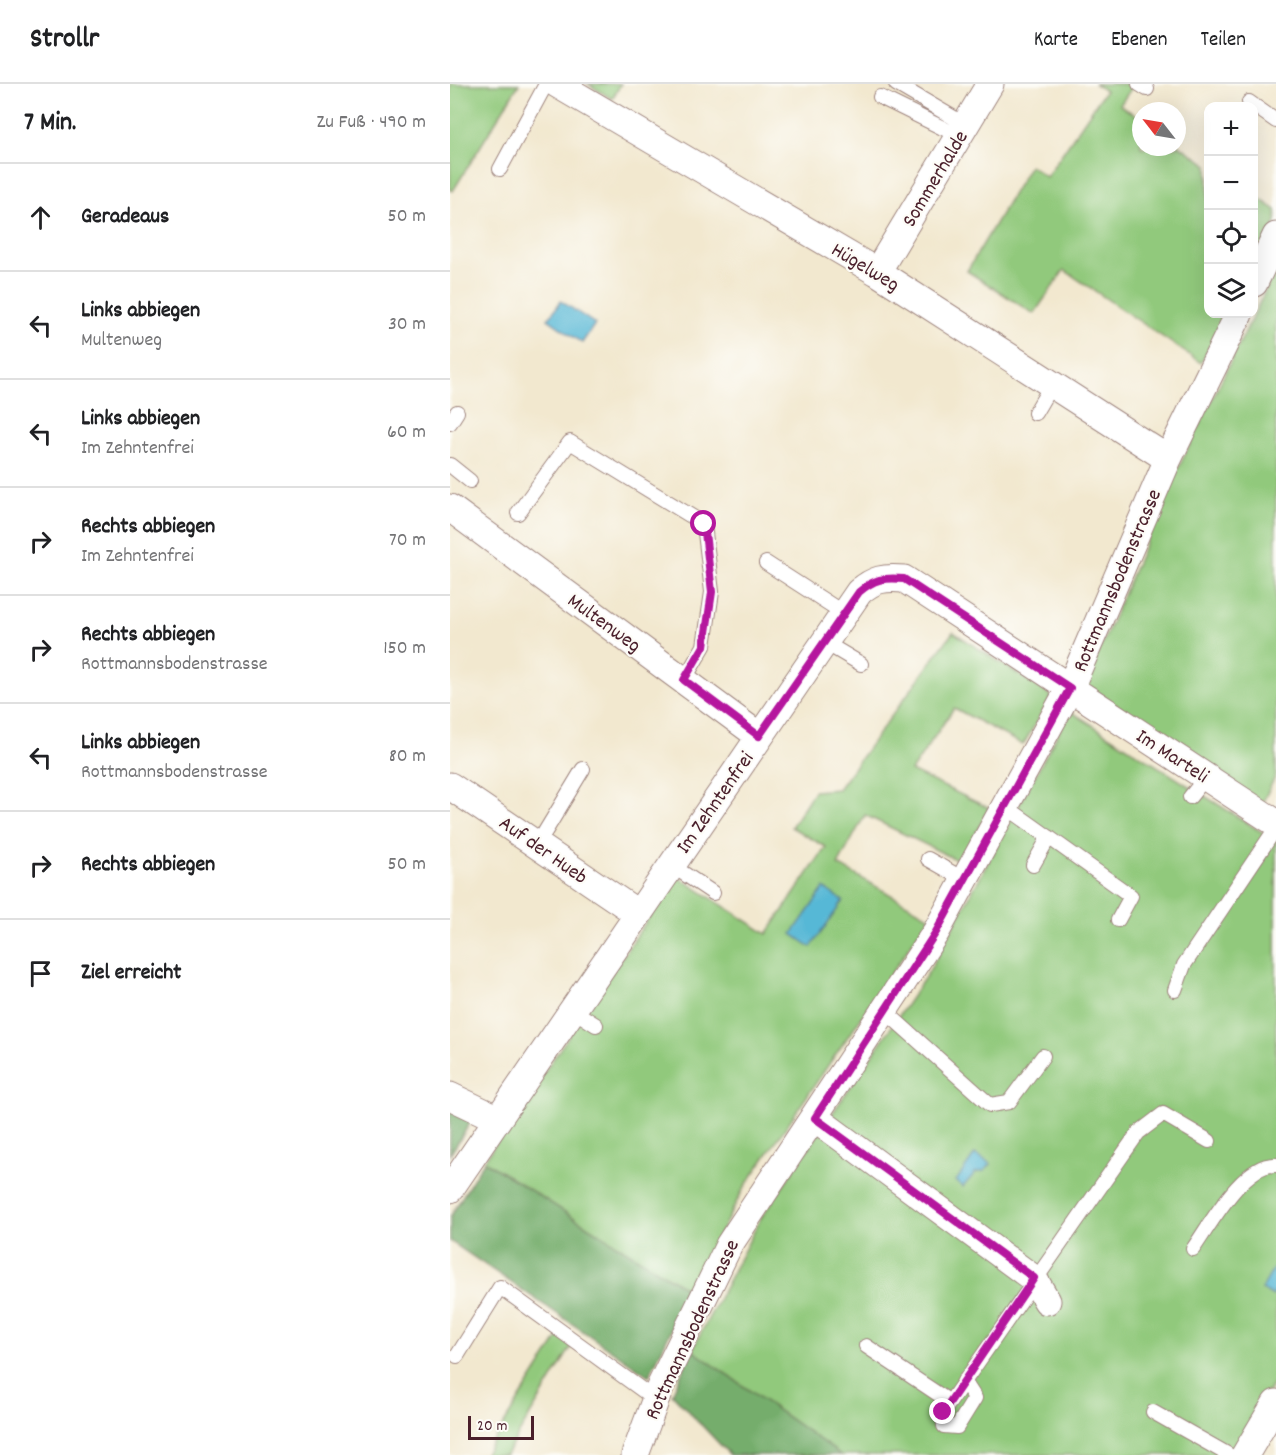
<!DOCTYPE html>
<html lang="de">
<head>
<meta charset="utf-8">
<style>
  body { margin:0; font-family:Dekko,sans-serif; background:#f2f2f2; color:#202124 }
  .controls { position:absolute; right:18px; top:18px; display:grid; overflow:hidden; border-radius:12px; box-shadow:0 6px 24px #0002 }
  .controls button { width:54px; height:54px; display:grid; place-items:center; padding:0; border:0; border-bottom:2px solid #e0e0e0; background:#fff; color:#202124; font:30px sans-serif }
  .compass { position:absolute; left:682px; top:18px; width:54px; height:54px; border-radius:50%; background:#fff; box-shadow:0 6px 24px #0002; rotate:301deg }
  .scale { position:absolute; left:18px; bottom:15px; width:66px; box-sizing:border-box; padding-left:6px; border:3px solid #4a1f2b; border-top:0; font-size:16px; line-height:21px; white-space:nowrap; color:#4a1f2b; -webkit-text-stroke:4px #fdfcf7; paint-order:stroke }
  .stop { position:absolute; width:18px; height:18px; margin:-14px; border:4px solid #b5179e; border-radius:50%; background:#fff }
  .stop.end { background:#b5179e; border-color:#fff; box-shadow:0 2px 6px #0008 }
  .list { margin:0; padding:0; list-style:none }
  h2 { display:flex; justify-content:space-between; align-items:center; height:78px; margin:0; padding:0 24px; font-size:26px }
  h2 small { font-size:20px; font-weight:400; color:#757577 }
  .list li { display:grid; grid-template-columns:39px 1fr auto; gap:18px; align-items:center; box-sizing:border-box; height:108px; padding:0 24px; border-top:2px solid #e0e0e0 }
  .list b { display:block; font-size:22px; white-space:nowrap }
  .list p { margin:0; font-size:20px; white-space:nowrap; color:#757577 }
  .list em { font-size:20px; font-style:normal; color:#757577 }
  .icon { flex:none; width:33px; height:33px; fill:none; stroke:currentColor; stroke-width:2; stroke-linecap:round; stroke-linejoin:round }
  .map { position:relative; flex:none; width:826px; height:1371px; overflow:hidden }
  header { display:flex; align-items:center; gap:36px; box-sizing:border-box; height:84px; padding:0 30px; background:#fff; border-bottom:2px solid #e0e0e0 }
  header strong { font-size:28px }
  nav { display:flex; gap:33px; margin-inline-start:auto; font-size:21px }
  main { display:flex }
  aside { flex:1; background:#fff }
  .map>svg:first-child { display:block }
  .green { fill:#91c97c; stroke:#6e7454; stroke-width:1.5 }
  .forest { fill:#74ad6c; stroke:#5f664c; stroke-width:1.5 }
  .water { fill:#57b8d6; stroke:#506c80; stroke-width:1.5 }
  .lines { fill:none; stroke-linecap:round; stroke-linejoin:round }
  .service-casing { stroke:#9e847d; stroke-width:16 }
  .minor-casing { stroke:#9e847d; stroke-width:29 }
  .service { stroke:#fff; stroke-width:14 }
  .minor { stroke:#fff; stroke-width:27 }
  .route { stroke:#b5179e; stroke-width:8 }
  .labels { text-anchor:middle; stroke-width:4.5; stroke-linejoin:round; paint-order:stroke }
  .street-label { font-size:21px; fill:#4a1f2b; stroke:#fdfcf7 }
</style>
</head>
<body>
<header>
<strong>Strollr</strong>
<nav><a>Karte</a><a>Ebenen</a><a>Teilen</a></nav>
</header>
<main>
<aside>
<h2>7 Min.<small>Zu Fuß · 490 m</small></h2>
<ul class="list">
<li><svg class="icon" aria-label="ahead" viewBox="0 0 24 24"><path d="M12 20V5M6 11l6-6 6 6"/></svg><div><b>Geradeaus</b></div><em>50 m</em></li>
<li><svg class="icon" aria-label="left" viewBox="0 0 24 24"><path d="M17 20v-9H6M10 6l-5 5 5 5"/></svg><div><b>Links abbiegen</b><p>Multenweg</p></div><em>30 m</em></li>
<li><svg class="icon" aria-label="left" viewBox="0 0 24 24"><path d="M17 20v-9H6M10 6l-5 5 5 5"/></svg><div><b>Links abbiegen</b><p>Im Zehntenfrei</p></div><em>60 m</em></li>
<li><svg class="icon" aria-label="right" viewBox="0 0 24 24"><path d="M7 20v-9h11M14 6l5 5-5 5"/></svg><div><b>Rechts abbiegen</b><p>Im Zehntenfrei</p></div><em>70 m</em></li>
<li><svg class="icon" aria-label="right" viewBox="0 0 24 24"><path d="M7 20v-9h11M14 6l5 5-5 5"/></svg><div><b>Rechts abbiegen</b><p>Rottmannsbodenstrasse</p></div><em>150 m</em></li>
<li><svg class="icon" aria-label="left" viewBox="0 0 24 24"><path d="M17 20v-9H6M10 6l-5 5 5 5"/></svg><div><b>Links abbiegen</b><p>Rottmannsbodenstrasse</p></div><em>80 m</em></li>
<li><svg class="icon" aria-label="right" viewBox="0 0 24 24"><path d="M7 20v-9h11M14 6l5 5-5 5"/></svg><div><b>Rechts abbiegen</b></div><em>50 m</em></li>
<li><svg class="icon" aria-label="arrive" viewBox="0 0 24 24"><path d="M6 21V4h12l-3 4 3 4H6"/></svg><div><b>Ziel erreicht</b></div></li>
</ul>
</aside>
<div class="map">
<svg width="826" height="1371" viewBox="0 0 826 1371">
  <rect width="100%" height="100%" fill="#fdfcf7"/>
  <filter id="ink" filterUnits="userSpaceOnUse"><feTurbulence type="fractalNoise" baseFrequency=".0167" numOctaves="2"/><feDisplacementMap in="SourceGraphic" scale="12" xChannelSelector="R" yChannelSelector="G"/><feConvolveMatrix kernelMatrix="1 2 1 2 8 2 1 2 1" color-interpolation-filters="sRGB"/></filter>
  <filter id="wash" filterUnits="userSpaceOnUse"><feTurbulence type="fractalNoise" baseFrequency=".008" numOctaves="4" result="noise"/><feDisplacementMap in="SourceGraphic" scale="24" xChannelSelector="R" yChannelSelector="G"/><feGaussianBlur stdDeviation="1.35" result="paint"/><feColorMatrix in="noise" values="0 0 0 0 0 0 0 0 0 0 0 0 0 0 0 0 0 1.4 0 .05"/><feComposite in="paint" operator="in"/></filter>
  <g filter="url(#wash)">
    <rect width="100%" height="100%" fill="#f2e8cf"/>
    <path class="green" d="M0 0H69L3 107 0 105Z
      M138 0H171L162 15Z
      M645 0H684L670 21 691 35V63H727V60L758 81V230H777L751 279 614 186 584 230 517 187 580 81 596 93 655 7Z
      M804 111 826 126V138L804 180Z
      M826 185V691L811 722 635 600 721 399Z
      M503 548 602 612 573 661 504 624 461 687 539 724 511 778 415 731 388 781 480 833 294 1104 240 1207 34 1077 227 792 317 850 376 763 341 743 364 707 388 705Z
      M620 627 826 757V1295L781 1371H391L242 1266 311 1134 478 889Z
      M110 1251 122 1262 56 1371H34Z"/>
    <path class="forest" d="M0 1026 22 1036 0 1071Z
      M34 1077 240 1207 199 1292 0 1157V1133Z
      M242 1266 391 1371H280L222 1310Z"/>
    <path class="water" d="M111 217 145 240 132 259 98 235Z
      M374 804 393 817 361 863 342 850Z
      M525 1070 541 1080 534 1087 525 1089 513 1103 506 1097Z
      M826 1180V1206L823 1212 812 1205Z"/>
  </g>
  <g filter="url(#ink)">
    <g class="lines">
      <defs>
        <path id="service" d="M446 0 516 41
          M689 0 697 5
          M430 13 509 52
          M799 18 826 37
          M50 85 96 0
          M585 329 602 300
          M0 339 7 328
          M0 381 20 397
          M68 429 120 358 254 440 262 508 254 562 234 596
          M316 479 395 530
          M374 558 411 580
          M740 713 756 693
          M555 722 681 812 668 836
          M87 761 133 685
          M478 775 515 796
          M221 781 263 809
          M583 781 599 753
          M725 906 734 881 826 744
          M121 925 146 941
          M435 927 540 1021 559 1018 593 972
          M743 1165C760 1141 794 1078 826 1081
          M416 1262 500 1318
          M7 1272 50 1203 206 1316
          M514 1297 525 1314 507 1343 494 1342 493 1328 688 1049 713 1030 759 1057
          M703 1328 779 1371"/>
        <path id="minor" d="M107 0 427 188 718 375
          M427 188 540 0
          M804 199 826 152
          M0 424 309 652
          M0 702 187 829
          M0 1012 46 1034
          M365 1034 584 1195 597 1217
          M0 1105 409 508C424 495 434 493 454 495L826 739
          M185 1371 211 1301 279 1161 486 848 620 604 718 375 789 230
          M795 1371 826 1319"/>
      </defs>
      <use href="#service" class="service-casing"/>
      <use href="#minor" class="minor-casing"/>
      <use href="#service" class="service"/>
      <use href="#minor" class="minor"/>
    </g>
  </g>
  <g class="lines" filter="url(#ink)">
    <path class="route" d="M254 440 262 508 254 562 234 596 309 652 409 508C424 495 434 493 454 495L620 604 486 848 365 1034 584 1194 493 1328"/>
  </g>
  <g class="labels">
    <g class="street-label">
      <text transform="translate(484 94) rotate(-59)" y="7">Sommerhalde</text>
      <text transform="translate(416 182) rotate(31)" y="7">Hügelweg</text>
      <text transform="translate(666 496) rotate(-67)" y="7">Rottmannsbodenstrasse</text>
      <text transform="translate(155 538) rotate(36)" y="7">Multenweg</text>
      <text transform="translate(723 671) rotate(33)" y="7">Im Marteli</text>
      <text transform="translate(264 718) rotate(-55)" y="7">Im Zehntenfrei</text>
      <text transform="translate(94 765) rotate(35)" y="7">Auf der Hueb</text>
      <text transform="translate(241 1245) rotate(-65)" y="7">Rottmannsbodenstrasse</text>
    </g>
  </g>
</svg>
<div class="controls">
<button>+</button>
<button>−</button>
<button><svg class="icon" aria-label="locate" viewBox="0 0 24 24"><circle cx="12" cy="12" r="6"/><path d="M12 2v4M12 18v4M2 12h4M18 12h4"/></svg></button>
<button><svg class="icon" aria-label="layers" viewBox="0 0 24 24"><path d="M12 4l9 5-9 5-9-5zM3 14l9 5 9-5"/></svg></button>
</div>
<svg class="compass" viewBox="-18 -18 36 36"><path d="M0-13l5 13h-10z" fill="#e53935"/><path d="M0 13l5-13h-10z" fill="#757577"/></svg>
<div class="scale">20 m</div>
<div class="stop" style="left:254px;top:440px"></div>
<div class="stop end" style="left:493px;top:1328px"></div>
</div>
</main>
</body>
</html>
